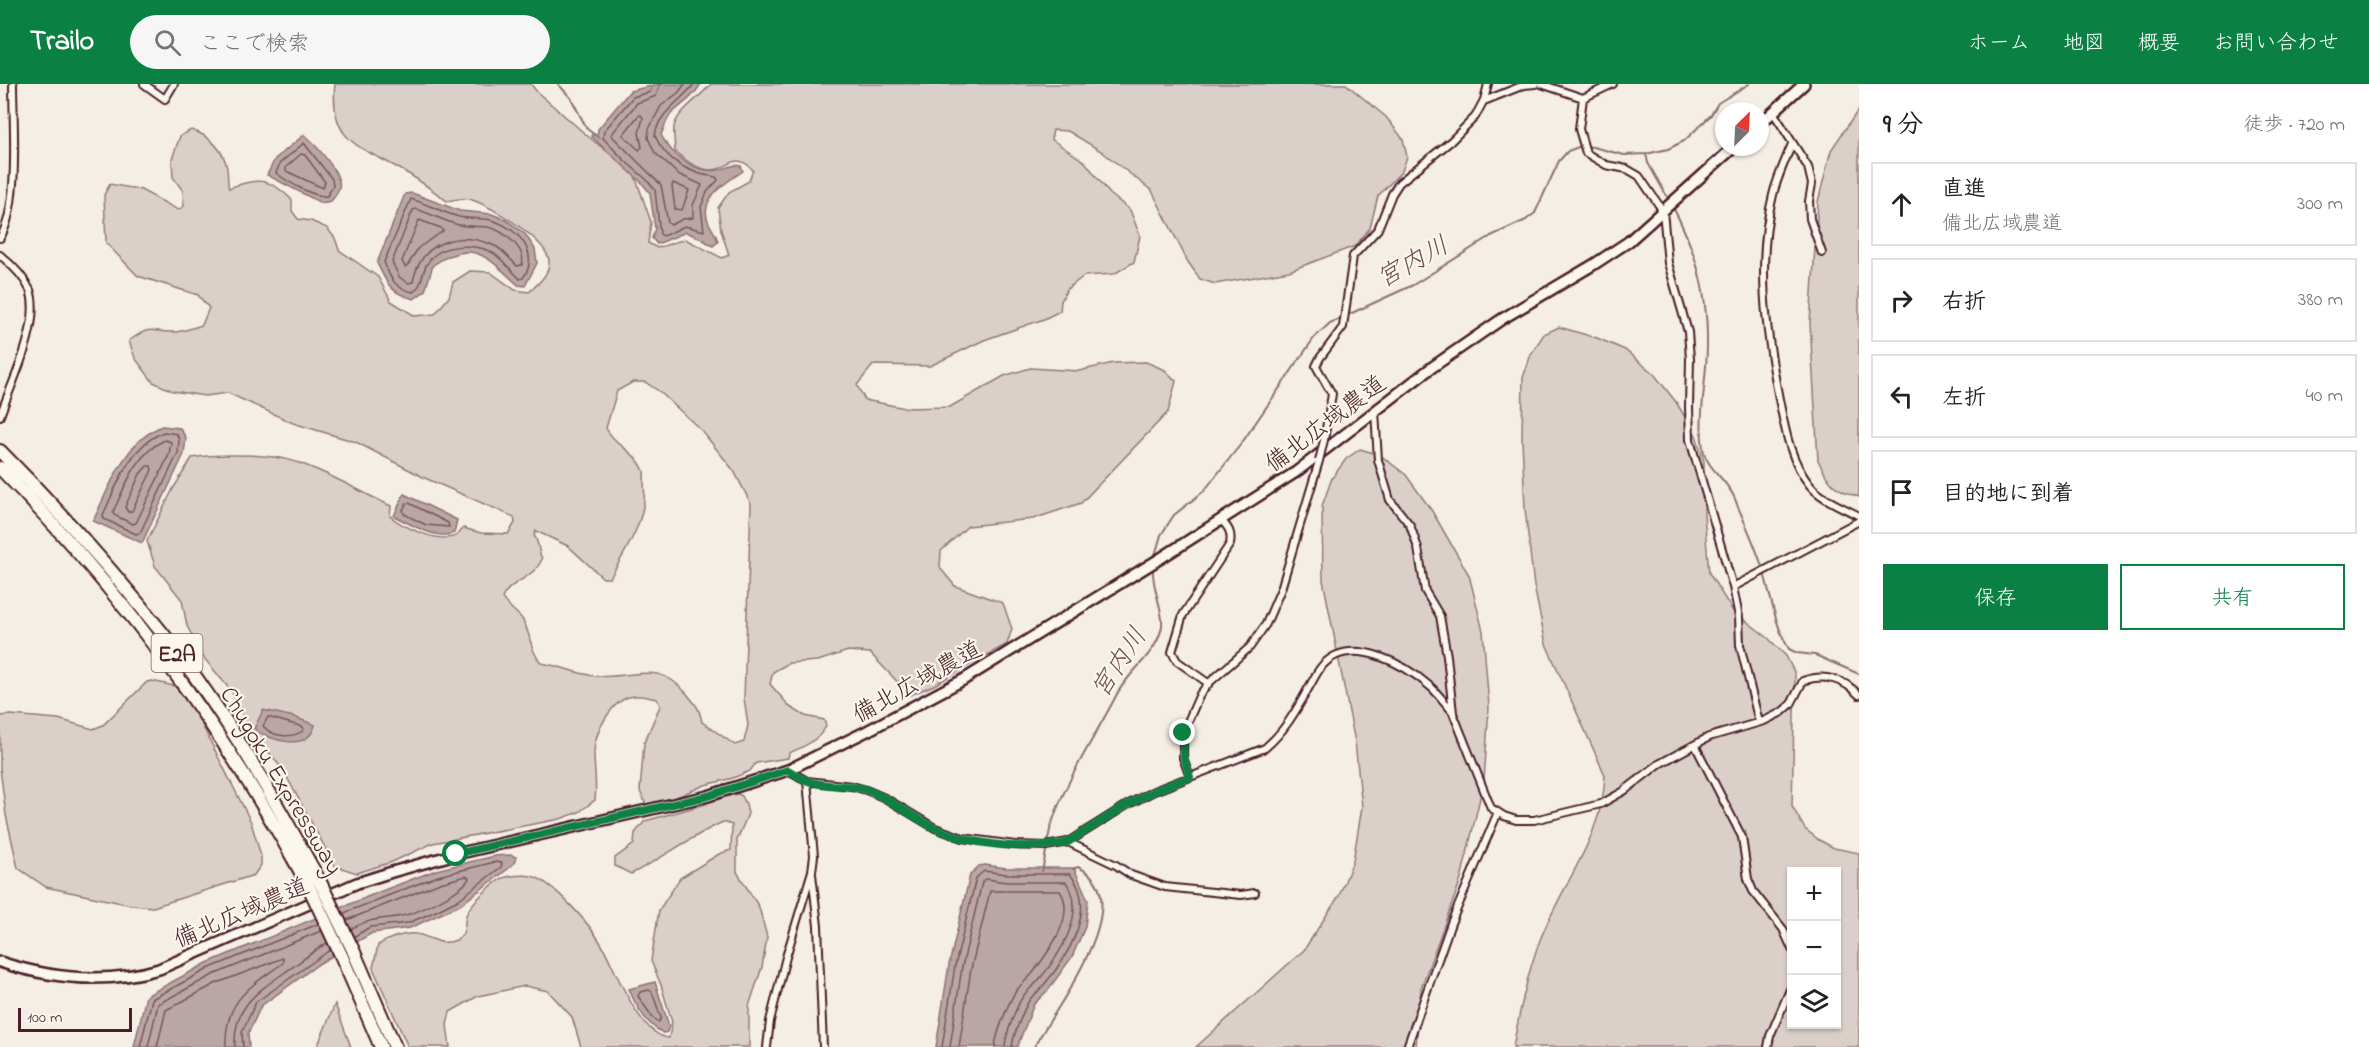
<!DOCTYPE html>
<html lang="ja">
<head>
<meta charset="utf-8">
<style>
  body { margin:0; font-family:"Indie Flower","Klee One",sans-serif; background:#f6f6f6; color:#202124 }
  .controls { position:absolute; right:18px; bottom:18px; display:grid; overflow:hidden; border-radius:0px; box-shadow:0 2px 4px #0004 }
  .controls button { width:54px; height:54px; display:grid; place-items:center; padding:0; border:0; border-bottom:2px solid #e0e0e0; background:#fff; color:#202124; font:30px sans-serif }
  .compass { position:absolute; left:1715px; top:18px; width:54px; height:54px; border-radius:50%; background:#fff; box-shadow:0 2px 4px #0004; rotate:24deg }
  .scale { position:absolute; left:18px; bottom:15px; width:114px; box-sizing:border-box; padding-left:6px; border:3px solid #4a1f2b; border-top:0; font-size:16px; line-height:21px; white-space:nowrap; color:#4a1f2b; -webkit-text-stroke:4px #fbf7ec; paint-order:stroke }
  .stop { position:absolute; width:18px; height:18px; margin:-14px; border:4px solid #0b8043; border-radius:50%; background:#fff }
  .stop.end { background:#0b8043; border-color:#fff; box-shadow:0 2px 6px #0008 }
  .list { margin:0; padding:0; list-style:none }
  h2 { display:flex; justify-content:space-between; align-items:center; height:78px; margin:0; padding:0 24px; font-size:26px }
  h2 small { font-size:20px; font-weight:400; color:#757577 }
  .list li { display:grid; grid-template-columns:39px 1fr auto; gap:18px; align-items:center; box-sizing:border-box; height:84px; margin:0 12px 12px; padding:0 12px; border:2px solid #e0e0e0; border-radius:0px }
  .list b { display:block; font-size:22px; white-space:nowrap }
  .list p { margin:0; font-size:20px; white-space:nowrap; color:#757577 }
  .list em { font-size:20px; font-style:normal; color:#757577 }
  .actions { display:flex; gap:12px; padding:18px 24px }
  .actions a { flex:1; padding:14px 0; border:2px solid #0b8043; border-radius:0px; text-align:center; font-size:21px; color:#0b8043 }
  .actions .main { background:#0b8043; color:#fff }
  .icon { flex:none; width:33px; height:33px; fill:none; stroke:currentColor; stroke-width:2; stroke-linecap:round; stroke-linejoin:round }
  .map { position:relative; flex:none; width:1859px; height:963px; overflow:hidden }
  header { display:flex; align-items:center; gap:36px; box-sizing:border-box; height:84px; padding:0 30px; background:#0b8043; color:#fff }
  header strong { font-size:28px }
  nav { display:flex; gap:33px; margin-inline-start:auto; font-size:21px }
  .search { width:420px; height:54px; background:#f6f6f6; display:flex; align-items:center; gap:15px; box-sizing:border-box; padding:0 21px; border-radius:33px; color:#757577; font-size:22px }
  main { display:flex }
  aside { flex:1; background:#fff }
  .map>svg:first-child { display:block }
  .green { fill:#dbd0c9; stroke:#92787a; stroke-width:1.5; fill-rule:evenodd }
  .water { fill:#baa7a5; stroke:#8d7174; stroke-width:1.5 }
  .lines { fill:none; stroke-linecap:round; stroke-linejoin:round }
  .shore { stroke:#77555c; stroke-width:1.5 }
  .stream { stroke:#8d7174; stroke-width:2 }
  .street-casing { stroke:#4a1f2b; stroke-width:10 }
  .secondary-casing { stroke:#4a1f2b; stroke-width:14 }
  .highway-casing { stroke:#4a1f2b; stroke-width:16 }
  .street { stroke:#fbf7ec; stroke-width:6 }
  .secondary { stroke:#fbf7ec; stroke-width:9 }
  .highway { stroke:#fbf7ec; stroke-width:12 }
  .street-bridge-casing { stroke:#4a1f2b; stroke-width:10; stroke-linecap:butt }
  .highway-bridge-casing { stroke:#4a1f2b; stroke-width:16; stroke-linecap:butt }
  .street-bridge { stroke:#fbf7ec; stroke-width:6 }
  .highway-bridge { stroke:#fbf7ec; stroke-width:12 }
  .route { stroke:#0b8043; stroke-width:8 }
  .labels { text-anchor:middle; stroke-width:4.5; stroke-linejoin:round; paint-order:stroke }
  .shield { fill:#fbf7ec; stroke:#7f6065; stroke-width:1.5 }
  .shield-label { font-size:22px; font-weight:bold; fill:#4a1f2b }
  .street-label { font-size:24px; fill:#4a1f2b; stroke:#fbf7ec }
  .water-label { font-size:26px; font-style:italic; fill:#714f56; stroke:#fbf7ec }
</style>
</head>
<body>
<header>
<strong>Trailo</strong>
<div class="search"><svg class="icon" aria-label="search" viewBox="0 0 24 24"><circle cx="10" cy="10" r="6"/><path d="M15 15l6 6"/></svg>ここで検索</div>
<nav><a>ホーム</a><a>地図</a><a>概要</a><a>お問い合わせ</a></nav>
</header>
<main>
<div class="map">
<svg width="1859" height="963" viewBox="0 0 1859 963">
  <rect width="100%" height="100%" fill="#f4eee4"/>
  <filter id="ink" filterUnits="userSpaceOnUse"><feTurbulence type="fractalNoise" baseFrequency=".0167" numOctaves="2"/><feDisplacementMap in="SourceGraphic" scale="12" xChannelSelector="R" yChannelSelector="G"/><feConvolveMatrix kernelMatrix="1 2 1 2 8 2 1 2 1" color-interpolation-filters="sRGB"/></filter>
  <g filter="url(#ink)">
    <path class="green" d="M335 0H531L537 8 590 54 634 89 651 138 648 159 657 164 685 155 722 174 729 171 721 146 718 124 729 108 749 97 753 86C734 65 728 88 709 86 695 84 685 76 675 67 675 60 673 50 674 43 677 27 701 13 711 0H1346L1386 33 1403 55 1407 73 1402 87 1378 112 1370 144 1355 162 1289 187 1215 200 1200 195 1188 178 1152 107 1101 67 1068 47 1053 46 1051 55 1085 78 1110 110 1130 126 1140 152 1134 178 1114 190 1084 192 1067 205 1061 217 1060 227 1044 235 984 256 930 282 873 281 857 301 865 316 905 324 950 323 1004 292 1030 284 1079 287 1113 279 1146 278 1165 286 1176 297 1168 328 1081 419 1033 435 968 442 941 467 940 484 955 502 1003 519 1012 545 1007 560 934 601 910 611 870 569 848 567 818 577 789 579 773 588 770 600 790 623 805 632 824 636 826 642C820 655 802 664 789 669L788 674 756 679 750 687 733 694 705 701 674 714 646 721 640 707 644 659 660 622 657 615C650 614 642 611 634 612 612 614 594 649 594 669 594 685 597 699 595 716L579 728 560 735 433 759 392 778 357 789 335 782 283 686 246 639 232 608 204 574 187 542 182 516 155 482 147 457 173 405 192 374C212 370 259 370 280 374 312 379 360 408 391 422L390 432C403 444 453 467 463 444L481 449 508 450 515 439 514 433 425 394 356 358 293 339 228 309 205 312 173 307 153 298 135 274 129 257C153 239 149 249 174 248 183 248 194 243 202 241L209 224 198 211 138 192 106 159 104 111 110 100 141 106 178 126 184 122 183 107 173 93 172 75 180 52 191 46C209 51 224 66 227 84 228 91 227 97 229 104 258 93 270 94 292 116V127L298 135 311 137 327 144 335 154 339 166 378 193 391 217 415 232 435 230 449 213 453 198 470 187 490 188 515 206 529 208C538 200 550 190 549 177 547 155 490 122 470 115 464 113 454 116 447 117 433 107 420 96 405 88 362 62 329 61 335 0ZM633 298H645L660 308 702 347 734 387 751 420 744 614 748 641 744 658 735 661 702 638C699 623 696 621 687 610 657 574 634 596 596 592 576 590 561 582 541 579 528 563 532 551 522 535 516 527 507 523 502 514 509 497 533 496 542 475 538 467 539 459 534 451L536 447 568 462 603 494H610C627 464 648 434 644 399 644 395 645 388 643 385 636 368 614 361 606 344L617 307Z
      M1859 25V413C1833 405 1829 400 1818 376L1810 239 1818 118 1831 66Z
      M1559 243 1597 254 1625 266 1654 290 1676 318 1696 351 1704 377V430L1709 489 1732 526 1767 553 1786 572 1795 590 1792 722 1805 745 1819 756 1834 764 1859 769V963H1513C1520 927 1527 890 1540 856 1562 799 1603 754 1605 691L1546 560 1534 502 1525 425 1522 355 1523 294 1531 270 1544 250ZM1792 788H1836V940H1792Z
      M1360 365 1380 371 1406 391 1432 427 1469 491 1483 547 1489 623 1484 697 1461 795 1421 904 1416 963H1196L1304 866 1339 812 1353 777 1362 723 1355 658 1323 496 1322 422 1332 394 1346 375Z
      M152 597 174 602 190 617 251 738 261 772V781L254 791 153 823 131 821 46 803 18 784 6 731 0 684V632L11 631 58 635 93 645 103 641 147 598Z
      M738 710 742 712 746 720 748 730 737 756V788L759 823 767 853 762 883 749 922V963H581L572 933 548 907 525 902 478 912 450 928 447 941 450 963H408L373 884 378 861C390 854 406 847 421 851 433 855 443 862 456 856 468 850 463 838 467 829 471 819 494 798 503 794 509 792 525 790 531 792 552 796 591 842 602 861 615 884 639 952 669 954L672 938 661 901 651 877 659 826 680 794 719 770 731 766 732 741 723 738C690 753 663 774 631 790L615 782V774L634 760 635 749 645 737 706 720 718 713Z
      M335 920 351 963H318V961Z"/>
    <path class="water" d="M659 0H701C692 14 685 18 673 28 667 33 664 44 661 51 671 70 695 90 718 86 727 85 733 79 741 82L743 87C727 98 699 113 708 137 711 145 716 149 718 158L713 162 702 155 686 148 657 160 652 154 655 145 650 109 642 99 592 53V49L597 52 598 45 630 7Z
      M304 51C315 60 343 90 339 104 337 109 334 114 331 117L321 119 267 91 275 75Z
      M412 109 460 127 492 130 506 136 525 150 535 165 537 179 525 202 518 201C488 173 473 154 433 181L425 207 414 215C390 209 387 200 377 179L405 110Z
      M162 342 180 344 186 354 184 370 142 459 93 437C110 402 124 358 162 342Z
      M404 410 457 436 454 449C437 457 409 439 394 432Z
      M263 626 294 633 315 641C308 669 270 656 254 645Z
      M510 771 516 773 514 779 508 785 460 821 410 844 372 849 320 879 261 922 248 950 249 963H134L146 912 207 879 374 810 436 786 495 772Z
      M985 781 1006 784H1074L1088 816 1085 843 1072 873 1048 906 1034 920 1017 963H936L949 881 970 791 979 782Z
      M655 898 669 942 667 948 663 949C646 940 636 923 629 905Z"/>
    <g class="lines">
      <path class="shore" d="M653 0 650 8 633 13 604 47 603 54 624 76 646 95 655 106 660 150 663 152 685 142 704 147 701 123 707 108 718 96 716 93C690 90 666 77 655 52 658 28 681 18 694 0
        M660 0 656 12 637 19 611 51 661 101 668 139 671 141 683 135 693 134V121L702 101 678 90 655 69 648 54 649 45 661 22 678 9 685 0
        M638 32 641 31 643 34 639 49 642 63 639 66 623 51Z
        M304 59 332 95 333 102 327 112C315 114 286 97 276 89L280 79Z
        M301 70 305 71 325 98 323 104 286 87V83Z
        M673 99 689 106 682 126 675 125 672 102Z
        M411 115C428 120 443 129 459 133 470 135 481 134 491 136 517 143 541 169 523 194L520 195C512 187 504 178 496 171 478 158 439 158 427 180 421 190 423 202 413 208 395 205 390 194 384 178Z
        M416 125C429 129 442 136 455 140 466 143 477 142 488 143 502 146 527 164 522 181L517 182C511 176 504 167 497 163 460 145 421 156 413 198L408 199 399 193 392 178 413 126Z
        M419 136 441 144 443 147 418 164 408 181 405 183 402 177Z
        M164 348 177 350 179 356 178 369 140 449 136 450 104 435 103 431C117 401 130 361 164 348Z
        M165 356 171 358 169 371 136 439 133 440 114 431 113 428C125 402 137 368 165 356Z
        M147 382H151L152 386 132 427 128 428 125 423 140 390Z
        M409 419 448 439 449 443 426 441 404 430 403 426 406 420Z
        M268 633 303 643 304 646C292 655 272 653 263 642Z
        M344 829 438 792 495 778 502 779 501 783 458 816 434 828 408 839 370 843 355 852
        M347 836 440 799 466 792 469 794C465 806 419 828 406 831 382 837 374 832 351 845
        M649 906 652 908 661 934 659 938 653 934 638 912 640 908Z
        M140 963 152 915 210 884 318 840
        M148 963 158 920 213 891 321 847
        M157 963 166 926 217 899 283 874V879C250 903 224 916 226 963
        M235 963C233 924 255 909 284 889 299 879 312 868 327 859
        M243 963 242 948 256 918 330 866
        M942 963 955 882 976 794 984 787 1006 790H1070C1099 824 1067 874 1043 902 1039 907 1034 911 1030 915 1024 924 1013 952 1012 963
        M950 963 962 883 982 798 986 795 1006 798H1066C1089 828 1058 874 1037 898 1033 902 1028 906 1024 911 1017 920 1005 952 1005 963
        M959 963 971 885 990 807H1060C1077 832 1047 870 1032 890 1027 896 1021 900 1016 907 1009 917 996 950 995 963"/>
      <path class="stream" d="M558 0 571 14 587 45 599 54
        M1646 70 1648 79 1669 116
        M1672 121C1696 167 1708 208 1707 261 1707 296 1698 330 1703 365 1706 381 1720 391 1728 403 1733 409 1736 417 1738 423 1749 448 1761 475 1767 500 1773 523 1777 545 1789 565L1797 569 1815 571 1859 590
        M1154 475 1161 451 1174 431 1204 407 1241 360 1314 254 1330 239 1413 201 1491 152 1526 136 1535 129 1559 77 1568 67 1581 62 1593 63 1624 71 1646 70 1668 65 1684 57 1711 31 1718 19 1749 0
        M1042 787C1046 772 1047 756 1051 742 1066 695 1095 653 1117 610 1130 585 1157 571 1162 542 1164 526 1151 503 1153 483
        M1034 963C1055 924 1143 813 1078 783L1073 785"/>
      <defs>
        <path id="street" d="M144 0 165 15 174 0
          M1541 0 1583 14 1613 0
          M1583 14 1579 45 1586 69 1606 81 1627 85 1639 92 1663 127 1668 179 1688 248 1690 275 1689 323 1690 356 1733 503 1739 533 1740 561 1759 638
          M1484 17 1524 1 1535 0
          M1773 28 1808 83 1812 100 1809 117 1810 135 1822 169
          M1792 60C1785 77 1777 94 1773 111 1756 178 1766 248 1779 315 1785 345 1790 376 1809 400 1820 415 1843 423 1859 432
          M0 154C20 122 13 40 13 0
          M0 171C11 180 24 193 30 206 42 239 11 300 0 332
          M1375 327 1378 376 1390 416 1410 441 1418 464 1425 507 1440 532 1447 572 1453 629 1491 724 1504 732 1516 736H1534L1601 720 1624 707 1659 680 1709 653 1764 637 1782 628 1791 620 1803 597C1824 589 1844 595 1859 611
          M1324 356 1332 310 1316 282 1320 274 1343 243 1353 172 1378 145 1392 110 1399 99 1451 57 1475 33 1484 16 1488 0
          M1733 503 1859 437
          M1208 599 1177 577 1172 568 1183 531 1230 460C1232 449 1229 444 1221 436
          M1695 661 1742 753 1748 795 1753 807 1783 845 1792 865
          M788 686 807 697 852 702 866 706 885 714 935 744 963 754 1015 761 1046 762 1068 758 1127 721 1154 707 1265 664C1284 648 1296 627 1308 605 1313 597 1316 589 1322 582 1351 549 1406 581 1432 604 1439 611 1446 620 1453 628
          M1190 693 1183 674V649L1200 610 1210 598 1250 563 1266 540 1281 505 1319 377
          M1068 758 1116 781 1131 791 1165 803 1241 811 1255 809
          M812 790 818 842 823 963
          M767 963 770 937 786 873 812 787 814 772 807 697
          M1407 963 1451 839 1498 728
          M1768 963 1770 952 1792 901"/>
        <path id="secondary" d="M1760 40 1804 0
          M0 878C52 895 107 900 159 885L357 799 392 788 456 770 708 712 788 686 867 647 963 596 1161 474 1296 388 1431 284 1502 235 1593 181 1628 158 1734 63"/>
        <path id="highway" d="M0 367C59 426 115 489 167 555 226 630 274 714 320 798
          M0 384C125 511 225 646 309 803
          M353 866 395 963
          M341 871 381 963"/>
      </defs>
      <use href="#street" class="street-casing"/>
      <use href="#secondary" class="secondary-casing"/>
      <use href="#highway" class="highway-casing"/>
      <use href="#street" class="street"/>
      <use href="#secondary" class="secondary"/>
      <use href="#highway" class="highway"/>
      <defs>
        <path id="street-bridge" d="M1319 377 1324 356"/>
        <path id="highway-bridge" d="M320 798 353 866
          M309 803 341 871"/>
      </defs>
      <use href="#street-bridge" class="street-bridge-casing"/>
      <use href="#highway-bridge" class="highway-bridge-casing"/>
      <use href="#street-bridge" class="street-bridge"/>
      <use href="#highway-bridge" class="highway-bridge"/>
    </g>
  </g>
  <g class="lines" filter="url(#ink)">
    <path class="route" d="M456 770 708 712 788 686C794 689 801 695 808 697 827 704 848 699 867 706 892 715 911 733 935 744 973 762 1020 765 1061 760L1068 758 1127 721 1154 707 1190 693 1184 674 1183 649"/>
  </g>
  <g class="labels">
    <rect class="shield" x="151.5" y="550" width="51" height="38" rx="4.5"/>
    <g class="shield-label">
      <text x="177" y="577">E2A</text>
    </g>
    <g class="street-label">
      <text transform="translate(1325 339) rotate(-37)" y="8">備北広域農道</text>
      <text transform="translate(917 597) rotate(-29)" y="8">備北広域農道</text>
      <text transform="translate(282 696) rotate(59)" y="8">Chugoku Expressway</text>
      <text transform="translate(241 828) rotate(-23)" y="8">備北広域農道</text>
    </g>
    <g class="water-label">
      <text transform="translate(1412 177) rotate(-29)" y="9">宮内川</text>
      <text transform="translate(1118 578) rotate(-57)" y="9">宮内川</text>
    </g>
  </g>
</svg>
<div class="controls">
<button>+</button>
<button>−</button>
<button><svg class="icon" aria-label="layers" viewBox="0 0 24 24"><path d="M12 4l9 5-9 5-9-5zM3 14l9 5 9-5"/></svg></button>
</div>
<svg class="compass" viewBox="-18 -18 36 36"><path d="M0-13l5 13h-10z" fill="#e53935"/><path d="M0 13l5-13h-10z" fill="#757577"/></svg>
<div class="scale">100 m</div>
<div class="stop" style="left:456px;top:770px"></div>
<div class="stop end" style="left:1183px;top:649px"></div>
</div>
<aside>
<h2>9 分<small>徒歩 · 720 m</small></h2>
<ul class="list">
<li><svg class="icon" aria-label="ahead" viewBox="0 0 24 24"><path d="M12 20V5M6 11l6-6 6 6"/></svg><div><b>直進</b><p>備北広域農道</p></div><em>300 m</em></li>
<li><svg class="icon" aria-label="right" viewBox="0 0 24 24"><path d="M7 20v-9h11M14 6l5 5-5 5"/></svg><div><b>右折</b></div><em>380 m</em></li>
<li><svg class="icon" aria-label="left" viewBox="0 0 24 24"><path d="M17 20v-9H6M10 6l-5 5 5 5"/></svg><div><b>左折</b></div><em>40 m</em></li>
<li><svg class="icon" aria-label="arrive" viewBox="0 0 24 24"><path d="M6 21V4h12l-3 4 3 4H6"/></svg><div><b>目的地に到着</b></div></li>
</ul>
<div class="actions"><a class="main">保存</a><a>共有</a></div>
</aside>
</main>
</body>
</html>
